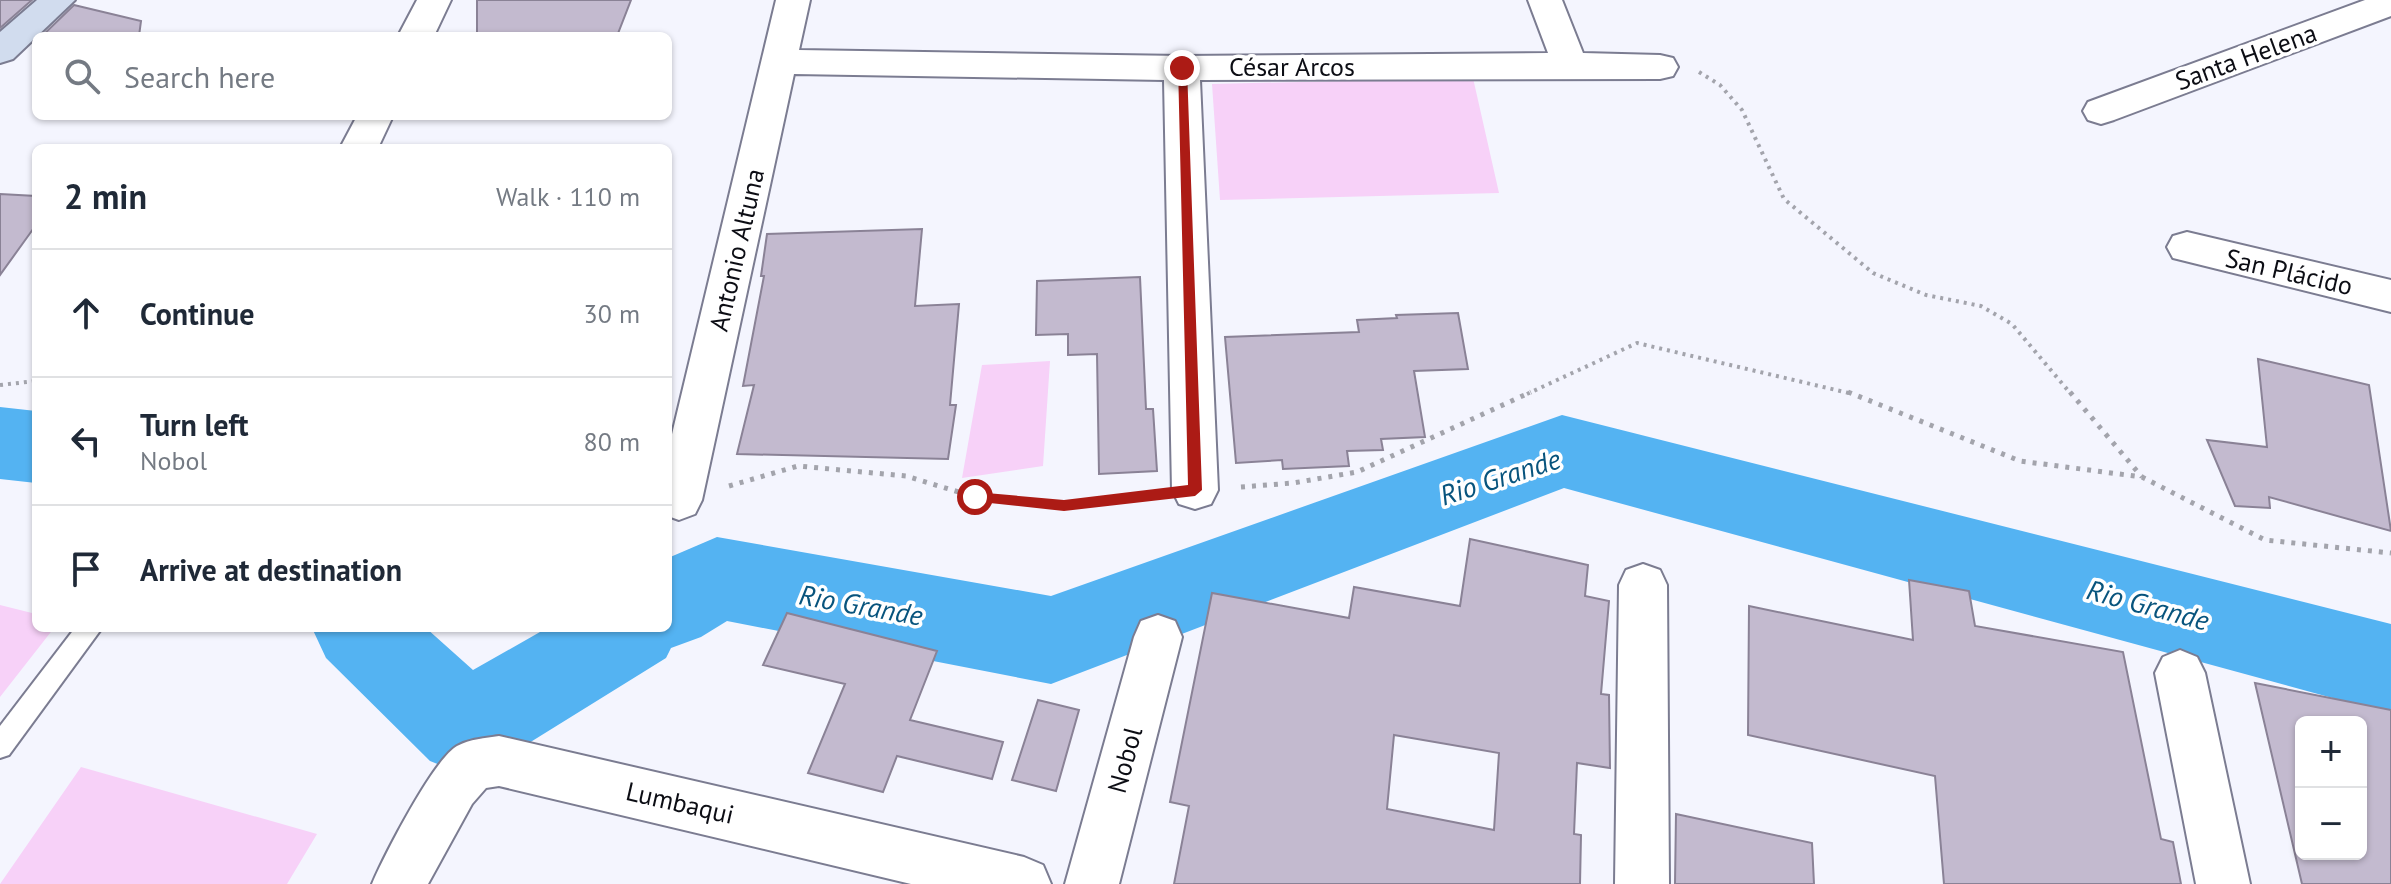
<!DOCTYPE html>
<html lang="en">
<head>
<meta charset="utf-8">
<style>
  body { margin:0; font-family:"PT Sans",sans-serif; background:#f6f6f7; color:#1f2937 }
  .controls { position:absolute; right:24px; bottom:24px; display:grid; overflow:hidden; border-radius:12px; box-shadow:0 2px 6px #0004 }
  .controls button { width:72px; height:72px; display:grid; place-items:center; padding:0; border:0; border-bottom:2px solid #e0e1e3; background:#fff; color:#1f2937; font:40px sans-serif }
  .stop { position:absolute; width:24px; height:24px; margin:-18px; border:6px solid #ac1b15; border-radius:50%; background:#fff }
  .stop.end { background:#ac1b15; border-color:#fff; box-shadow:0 2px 8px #0008 }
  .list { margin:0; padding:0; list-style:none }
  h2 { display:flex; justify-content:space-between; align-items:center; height:104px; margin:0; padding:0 32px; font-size:34px }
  h2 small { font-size:26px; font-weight:400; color:#747a83 }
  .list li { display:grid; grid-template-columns:52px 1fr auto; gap:24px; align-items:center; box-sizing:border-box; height:128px; padding:0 32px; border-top:2px solid #e0e1e3 }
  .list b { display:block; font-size:30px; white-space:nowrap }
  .list p { margin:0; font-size:26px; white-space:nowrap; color:#747a83 }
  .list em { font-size:26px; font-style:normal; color:#747a83 }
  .icon { flex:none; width:44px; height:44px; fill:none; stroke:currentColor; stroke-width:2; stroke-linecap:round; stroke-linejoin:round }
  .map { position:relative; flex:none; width:2391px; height:884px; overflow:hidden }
  .search { position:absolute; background:#fff; box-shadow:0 2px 6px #0004; left:32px; top:32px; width:640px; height:88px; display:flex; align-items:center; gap:20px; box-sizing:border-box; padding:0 28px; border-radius:12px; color:#747a83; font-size:30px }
  .panel { position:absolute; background:#fff; box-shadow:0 2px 6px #0004; left:32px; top:144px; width:640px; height:488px; border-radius:12px }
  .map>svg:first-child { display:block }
  .green { fill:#f7d1f8 }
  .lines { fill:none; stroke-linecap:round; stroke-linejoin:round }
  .river { fill:#54b3f2; fill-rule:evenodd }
  .building { fill:#c3bacf; stroke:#8a8296; stroke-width:2; fill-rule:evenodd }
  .lane-casing { stroke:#7b7c91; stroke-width:4 }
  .street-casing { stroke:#7b7c91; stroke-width:4 }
  .secondary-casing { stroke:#7b7c91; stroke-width:4 }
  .path-far1 { stroke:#a3a4ac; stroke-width:4; stroke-dasharray:3 5; stroke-linecap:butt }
  .path { stroke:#a3a4ac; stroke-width:5; stroke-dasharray:4 7; stroke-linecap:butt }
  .lane { fill:#fff; fill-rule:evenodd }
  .street { fill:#fff; fill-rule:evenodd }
  .secondary { fill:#d1dcee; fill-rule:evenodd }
  .route { fill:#ac1b15 }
  .labels { text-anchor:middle; stroke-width:7; stroke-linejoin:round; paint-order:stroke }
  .street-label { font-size:26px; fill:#0c0d14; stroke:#fff }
  .water-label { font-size:28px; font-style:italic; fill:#08547d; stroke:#fff }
</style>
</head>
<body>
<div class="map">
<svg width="2391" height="884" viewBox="0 0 2391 884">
  <rect width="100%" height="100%" fill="#f4f5fe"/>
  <path class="green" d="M1473 78 1499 193 1220 200 1212 84Z
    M1050 361 1043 466 962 478 982 365Z
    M0 605 36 614V628H54L0 697Z
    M81 767 317 834 287 884H0Z"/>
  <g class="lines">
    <path class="river" d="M0 407 36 411V483L0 479Z
      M1562 415 2391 624V714L1564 488 1051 684 727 621 701 637 671 648 666 658 500 761 465 775 430 761 326 658 312 628H426L473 670 547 628H668V558L717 537 1051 596Z"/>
  </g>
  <path class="building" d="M0 0H32L0 28Z
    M477 0H631L617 36 477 35Z
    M74 5 141 21 139 36H42Z
    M0 194 36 196V225L0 275Z
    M922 229 915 306 959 304 950 405H956L948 459 737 454 754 385 743 386 764 276H761L767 234Z
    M1140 277 1146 409H1153L1157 471 1099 474 1097 354 1068 355V334L1036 335 1037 281Z
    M1458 313 1468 369 1414 371 1425 437 1381 439 1383 450 1347 451 1349 466 1283 469 1282 460 1236 463 1225 337 1359 332 1357 320 1397 318 1396 315Z
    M2258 359 2369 385 2391 531 2269 497 2270 508 2235 506 2207 440 2267 447Z
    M1470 539 1588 565 1585 596 1609 601 1601 694 1609 695 1610 768 1577 763 1574 834 1581 835 1580 884H1174L1189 806 1170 802 1212 593 1349 618 1354 587 1460 606ZM1394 735 1499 753 1494 830 1387 809Z
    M1909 580 1969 591 1975 626 2123 652 2161 839 2173 842 2181 884H1944L1935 776 1748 735 1749 606 1913 640Z
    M787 613 937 651 910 720 1003 742 992 779 897 756 883 792 808 773 845 684 763 665Z
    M2255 683 2391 710V884H2302ZM2301 722H2361V854H2301Z
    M1038 700 1079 710 1056 791 1012 780Z
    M1676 814 1812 843 1814 884H1675Z"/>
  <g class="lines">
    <defs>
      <path id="lane" d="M75 628H102L9 755 0 758V726Z"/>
      <path id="street" d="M417 0H451L434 36H398Z
        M776 0H810L799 50 1182 56 1548 53 1528 0H1562L1583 53 1660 55 1673 58 1678 67 1673 76 1660 79 1200 80 1218 490 1211 504 1195 509 1179 504 1172 490 1164 80 794 74 702 500 695 514 679 520 668 516V451Z
        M2365 0H2391V16L2114 120 2101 124 2088 120 2083 111 2088 102Z
        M357 116H393L378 148H340Z
        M2187 232 2391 280V312L2173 258 2167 247 2173 236Z
        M1643 564 1660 570 1667 585 1669 884H1615L1619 585 1626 570Z
        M1158 615 1175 621 1182 637 1119 884H1065L1134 637 1141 621Z
        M2180 650 2197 657 2205 673 2250 884H2196L2155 673 2163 657Z
        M499 736 1024 857 1043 865 1051 884H911L499 786 486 788 472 804 428 884H372C384 856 433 760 457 746 470 739 485 738 499 736Z"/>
      <path id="secondary" d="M37 0H75L13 59 0 63V32Z"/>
    </defs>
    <use href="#lane" class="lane-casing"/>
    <use href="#street" class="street-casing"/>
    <use href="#secondary" class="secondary-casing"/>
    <path class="path-far1" d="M1699 72 1720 85 1742 110 1784 199 1873 273 1926 295 1981 306 2012 324 2071 394
      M0 385 36 381
      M1527 394 1637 343 1853 394"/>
    <path class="path" d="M1848 392 2020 461 2142 477 2265 540 2391 553
      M2070 392 2142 477
      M729 486 798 466 906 476 975 497 1064 505 1151 495
      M1241 487 1293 483 1357 472 1531 392"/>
    <use href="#lane" class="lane"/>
    <use href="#street" class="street"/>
    <use href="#secondary" class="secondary"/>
  </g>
  <path class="route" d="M1178 65 1187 68 1202 490 1195 496 1064 511 971 501V493L975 492 1064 500 1188 485Z"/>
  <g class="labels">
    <g class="street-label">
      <text transform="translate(2246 57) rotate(-20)" y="9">Santa Helena</text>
      <text x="1292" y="76">César Arcos</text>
      <text transform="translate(737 250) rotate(-77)" y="9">Antonio Altuna</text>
      <text transform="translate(2289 272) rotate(13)" y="9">San Plácido</text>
      <text transform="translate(1125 760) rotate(-75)" y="9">Nobol</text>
      <text transform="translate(680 803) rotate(13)" y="9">Lumbaqui</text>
    </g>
    <g class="water-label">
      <text transform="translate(1500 477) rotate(-18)" y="10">Rio Grande</text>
      <text transform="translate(861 605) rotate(10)" y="10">Rio Grande</text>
      <text transform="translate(2148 605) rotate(15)" y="10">Rio Grande</text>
    </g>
  </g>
</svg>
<div class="controls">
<button>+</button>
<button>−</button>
</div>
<div class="stop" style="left:975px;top:497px"></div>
<div class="stop end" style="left:1182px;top:68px"></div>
<div class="search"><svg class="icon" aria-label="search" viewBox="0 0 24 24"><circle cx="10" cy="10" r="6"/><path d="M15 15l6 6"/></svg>Search here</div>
<section class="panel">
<h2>2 min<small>Walk · 110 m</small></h2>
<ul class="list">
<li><svg class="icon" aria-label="ahead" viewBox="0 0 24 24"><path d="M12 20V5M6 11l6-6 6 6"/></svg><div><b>Continue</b></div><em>30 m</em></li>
<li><svg class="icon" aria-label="left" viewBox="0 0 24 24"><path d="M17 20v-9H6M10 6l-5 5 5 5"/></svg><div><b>Turn left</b><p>Nobol</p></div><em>80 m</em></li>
<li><svg class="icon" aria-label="arrive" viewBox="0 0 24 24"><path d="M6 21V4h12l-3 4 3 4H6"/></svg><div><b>Arrive at destination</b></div></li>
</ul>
</section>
</div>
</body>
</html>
